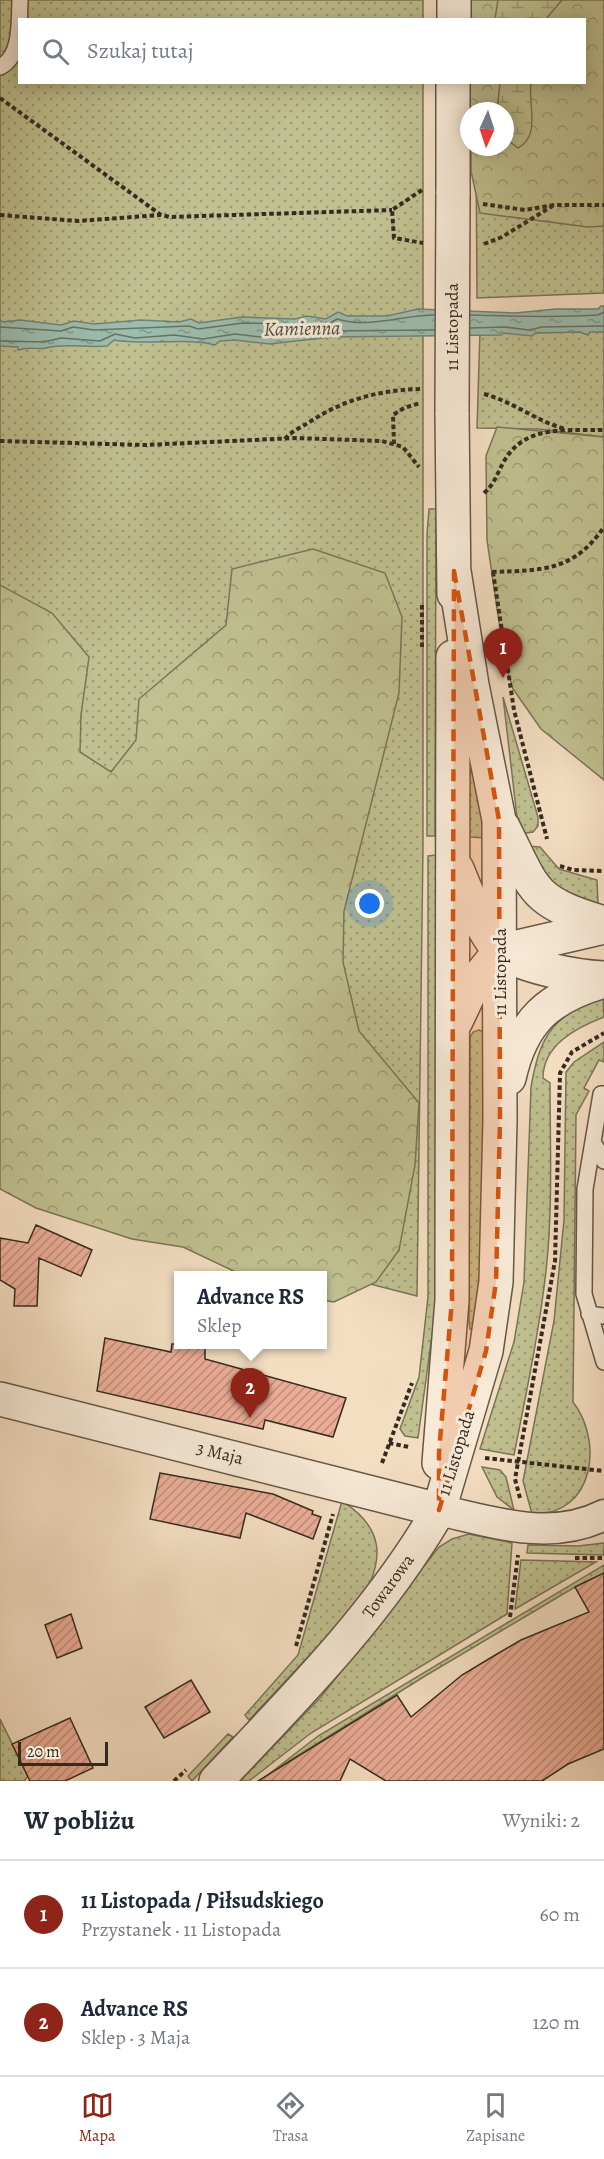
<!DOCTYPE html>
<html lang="pl">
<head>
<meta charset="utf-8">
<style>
  body { margin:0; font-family:Alegreya,serif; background:#f6f6f7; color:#1f2937 }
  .compass { position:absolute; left:460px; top:102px; width:54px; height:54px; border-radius:50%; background:#fff; box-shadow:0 3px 15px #0003; rotate:183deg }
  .scale { position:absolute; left:18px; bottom:15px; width:90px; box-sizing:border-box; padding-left:6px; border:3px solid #352a20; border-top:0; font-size:16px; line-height:21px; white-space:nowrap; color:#352a20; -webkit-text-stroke:4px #f8ead7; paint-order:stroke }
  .you { position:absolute; left:370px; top:904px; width:21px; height:21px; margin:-15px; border:4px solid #fff; border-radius:50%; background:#1a73e8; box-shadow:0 0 0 9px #1a73e833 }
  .badge { display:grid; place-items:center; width:39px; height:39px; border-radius:50%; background:#8f2418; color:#fff; font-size:20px; font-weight:700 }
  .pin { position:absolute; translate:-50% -50px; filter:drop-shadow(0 2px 3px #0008) }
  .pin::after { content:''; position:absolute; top:32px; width:21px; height:18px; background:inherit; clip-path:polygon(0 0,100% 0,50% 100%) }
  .popup { position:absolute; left:174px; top:1271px; width:153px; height:78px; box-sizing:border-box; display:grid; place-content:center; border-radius:0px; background:#fff; filter:drop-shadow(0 2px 4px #0005); font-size:20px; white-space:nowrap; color:#747a83 }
  .popup b { font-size:22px; color:#1f2937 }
  .popup::after { content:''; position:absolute; left:50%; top:100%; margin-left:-12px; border:12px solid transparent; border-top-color:#fff }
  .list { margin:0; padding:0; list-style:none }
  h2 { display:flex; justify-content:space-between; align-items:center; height:78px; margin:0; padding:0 24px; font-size:26px }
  h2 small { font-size:20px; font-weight:400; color:#747a83 }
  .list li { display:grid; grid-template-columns:39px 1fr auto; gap:18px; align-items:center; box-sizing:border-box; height:108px; padding:0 24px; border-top:2px solid #e0e1e3 }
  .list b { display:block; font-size:22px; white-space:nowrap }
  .list p { margin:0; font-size:20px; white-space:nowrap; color:#747a83 }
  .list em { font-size:20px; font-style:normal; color:#747a83 }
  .icon { flex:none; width:33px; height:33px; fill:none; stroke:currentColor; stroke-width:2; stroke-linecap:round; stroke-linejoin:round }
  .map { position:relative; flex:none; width:604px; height:1781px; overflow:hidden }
  .search { position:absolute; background:#fff; box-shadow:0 3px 15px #0003; left:18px; right:18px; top:18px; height:66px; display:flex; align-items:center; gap:15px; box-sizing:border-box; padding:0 21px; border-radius:0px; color:#747a83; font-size:22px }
  .sheet { height:294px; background:#fff }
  nav { display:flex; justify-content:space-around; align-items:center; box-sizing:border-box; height:84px; border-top:2px solid #e0e1e3; background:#fff; font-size:16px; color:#747a83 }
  nav a { display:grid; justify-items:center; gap:3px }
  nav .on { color:#8f2418 }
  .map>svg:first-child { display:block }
  .grass { fill:url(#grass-dots); stroke:#7a7558; stroke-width:1.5 }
  .forest { fill:url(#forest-crowns); stroke:#7a7558; stroke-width:1.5 }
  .wetland { fill:url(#wetland-marsh); stroke:#7a7558; stroke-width:1.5 }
  .water { fill:url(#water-ripples); stroke:#738275; stroke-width:1.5 }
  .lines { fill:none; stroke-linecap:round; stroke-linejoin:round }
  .shore { stroke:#687467; stroke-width:1.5 }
  .building { fill:url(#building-hatch); stroke:#352a20; stroke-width:1.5 }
  .service-casing { stroke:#655748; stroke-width:18 }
  .minor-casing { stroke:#655748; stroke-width:33 }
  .tertiary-casing { stroke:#655748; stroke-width:36 }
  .path { stroke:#352a20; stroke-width:4; stroke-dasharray:4.5 3; stroke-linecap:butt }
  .service { stroke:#f8ead7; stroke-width:15 }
  .minor { stroke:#f8ead7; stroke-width:30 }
  .tertiary { stroke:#f8ead7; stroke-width:33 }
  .tertiary-bridge-casing { stroke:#655748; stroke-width:36; stroke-linecap:butt }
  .tertiary-bridge { stroke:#f8ead7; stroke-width:33 }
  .marked { fill:#d6540e; fill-opacity:0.2; stroke:#d6540e; stroke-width:4.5; stroke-dasharray:12 8; stroke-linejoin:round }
  .labels { text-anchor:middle; stroke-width:6; stroke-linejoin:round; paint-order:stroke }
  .street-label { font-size:18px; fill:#352a20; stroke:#f8ead7 }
  .water-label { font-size:20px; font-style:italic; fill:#4f4f44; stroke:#f8ead7 }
</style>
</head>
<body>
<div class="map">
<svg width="604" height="1781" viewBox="0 0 604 1781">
  <defs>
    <pattern id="grass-dots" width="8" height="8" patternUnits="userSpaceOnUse" patternTransform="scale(1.5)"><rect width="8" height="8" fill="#c0c090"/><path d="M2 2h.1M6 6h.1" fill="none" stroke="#9d9c75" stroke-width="1.8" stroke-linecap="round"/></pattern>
    <pattern id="forest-crowns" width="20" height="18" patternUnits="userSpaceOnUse" patternTransform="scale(1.5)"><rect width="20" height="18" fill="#c0c090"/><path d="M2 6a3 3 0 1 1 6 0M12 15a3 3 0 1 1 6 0" fill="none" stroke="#9d9c75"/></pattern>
    <pattern id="wetland-marsh" width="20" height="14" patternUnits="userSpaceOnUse" patternTransform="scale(1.5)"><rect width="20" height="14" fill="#c0c090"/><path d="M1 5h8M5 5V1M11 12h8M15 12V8" fill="none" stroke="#9d9c75"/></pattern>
    <pattern id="water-ripples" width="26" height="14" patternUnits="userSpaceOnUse" patternTransform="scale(1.5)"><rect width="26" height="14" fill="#9cbdae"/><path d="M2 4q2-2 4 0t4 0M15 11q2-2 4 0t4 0" fill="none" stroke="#809a8d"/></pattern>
    <pattern id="building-hatch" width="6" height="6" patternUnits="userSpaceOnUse" patternTransform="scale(1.5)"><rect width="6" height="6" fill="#ecad97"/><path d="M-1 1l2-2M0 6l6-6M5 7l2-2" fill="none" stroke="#c08d7b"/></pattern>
  </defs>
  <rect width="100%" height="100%" fill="#f4dec2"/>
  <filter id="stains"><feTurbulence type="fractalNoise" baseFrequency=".00333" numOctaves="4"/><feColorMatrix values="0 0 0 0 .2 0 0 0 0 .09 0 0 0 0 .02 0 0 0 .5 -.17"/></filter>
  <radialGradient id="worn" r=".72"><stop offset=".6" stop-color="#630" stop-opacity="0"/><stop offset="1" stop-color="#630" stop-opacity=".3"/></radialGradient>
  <path class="grass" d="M0 0H423V20H20V82L423 83V848L417 1296 0 1189Z
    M604 0V293L477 298 476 147H505V111L584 82V20Z
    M604 328V437L539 429 477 428 480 331Z
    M429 509H436L435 836H427V534Z
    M503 697 538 817V826L533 832 519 834Z
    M471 772 474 773 487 838 469 837 468 777Z
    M524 846 540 847 559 869 597 880 598 904 564 900Z
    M436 855 437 1299 418 1438 405 1436 400 1429 419 1377 428 1297V856Z
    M603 997 604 1017C576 1028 543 1045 543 1078L550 1083C550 1145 553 1209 546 1271 539 1333 526 1394 514 1455L480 1449 514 1342 524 1282 531 1087C540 1035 553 1015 603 997Z
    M479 1030 484 1032C484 1131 489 1232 473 1329H470L469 1322 470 1038 473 1032Z
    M604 1042V1062L599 1060 584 1088 589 1091 576 1115 573 1402C604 1442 594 1516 532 1514L523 1481 554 1321 564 1220 566 1072 574 1062Z
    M482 1467 500 1470 506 1477 514 1510 497 1497Z
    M342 1501C384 1528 385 1558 362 1599L249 1720 245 1715 298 1655Z
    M469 1534 512 1543 507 1614 311 1733 249 1781H240L321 1697 439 1547 452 1539Z
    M604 1543V1555L527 1553 528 1545 578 1546Z
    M521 1560 596 1562 515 1609Z
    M604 1565V1573L575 1587 425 1676 281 1766 267 1781H260L318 1736Z
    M0 1719 28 1776 24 1781H0Z
    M228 1734 233 1737 192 1781 188 1776Z"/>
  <path class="forest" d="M471 0H604V226L588 227 480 213 471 171V147H505V111H470L469 83 584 82V20H468Z
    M497 427 604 437V780L541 729 513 689 505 663 487 540 486 456Z
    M313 549 385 573 402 617 399 693 344 911 343 962 359 1031 419 1103 415 1165 399 1250 376 1282 334 1302 322 1300V1276L242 1275 183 1247 132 1239 36 1208 0 1189V585L52 613 89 657 81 715 80 752 111 772 136 740 139 699 226 625 232 569Z"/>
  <path class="wetland" d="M498 0H562L546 19H495Z
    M500 83H531C528 105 541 136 518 148L505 138V111H497Z"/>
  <path class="water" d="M601 306H604V332H590L588 335 580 332 536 333 532 336 504 333 501 335 331 337 270 344 235 340 220 341 215 345C186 337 147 346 114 340L107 346C85 348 67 343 46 348 37 350 30 346 18 350V347L0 346V320L3 322 20 320 61 325 74 321 94 324 141 320 179 322 191 319 199 323 242 317 295 319 307 316 326 319 338 312 347 316H387L418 309 515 313 556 309H598Z"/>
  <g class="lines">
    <path class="shore" d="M470 315C514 316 555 318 598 315L604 312
      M0 327 61 331 73 327 94 330 189 326 198 329 243 323 327 325 337 319C369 329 402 315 434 315
      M470 328 505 327 529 330 542 327 604 326
      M0 341 44 342 61 338 100 341 115 334 135 338 174 335 203 339 235 334 270 338 331 331 434 330"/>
  </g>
  <path class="building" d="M36 1225 92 1250 81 1276 39 1258 37 1306H14L15 1289 0 1280V1238L28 1243Z
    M105 1338 171 1352 172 1344H205V1359L346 1398 333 1437 265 1420 263 1429 97 1391Z
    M160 1473 273 1494 313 1511 312 1514 321 1517 313 1539 246 1513 240 1538 150 1519Z
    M604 1573V1749L568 1764 542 1781H386L350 1759 340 1781H258L397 1695 411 1717 462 1675 492 1657 521 1640 589 1612 575 1587Z
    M71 1614 82 1648 57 1658 45 1625Z
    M191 1680 210 1712 164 1738 145 1707Z
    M70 1718 93 1768 65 1781H30L12 1744Z"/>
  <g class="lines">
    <defs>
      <path id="service" d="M0 67C22 56 19 21 20 0
        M604 1094H601L585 1189 584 1294 604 1362
        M593 1142 604 1161
        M589 1314 604 1316"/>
      <path id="minor" d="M439 1510C493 1522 551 1542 604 1515"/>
      <path id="tertiary" d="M454 20V0
        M453 194V82
        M452 412 454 594
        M503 827C536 892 531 901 604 923
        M457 869C465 889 485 939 501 951 521 967 578 977 604 978
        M456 1021 474 983 500 951 604 927
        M509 1078C522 1020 549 997 604 981
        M0 1399 439 1510
        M439 1463 452 1300 453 657
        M216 1781C297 1696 380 1612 439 1510L486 1351 496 1282 500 1121 499 820 472 685 454 571"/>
    </defs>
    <use href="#service" class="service-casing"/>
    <use href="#minor" class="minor-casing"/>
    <use href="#tertiary" class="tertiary-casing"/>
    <path class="path" d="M0 98 161 215 170 217 392 210
      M422 190 392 210 394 238 423 243
      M483 204 525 210 554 205H604
      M0 215 78 221 160 215
      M484 244 502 237 554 205
      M484 394C514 402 536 421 565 429
      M285 439C290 432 300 428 308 423 342 400 379 390 420 389
      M0 441 145 445 296 438 382 441 403 447 419 467
      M394 444 393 415 404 408 420 403
      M484 493C496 483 498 470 506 458 528 424 569 431 604 430
      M492 572C542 570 573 572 604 527
      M493 572 514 710 547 839
      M422 647V604
      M560 866 573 870 604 871
      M389 1443 409 1447
      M485 1458 604 1471
      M382 1463 412 1383
      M520 1498 515 1479 555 1261 560 1073 572 1052 604 1033
      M575 1558H604
      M510 1617 518 1555
      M296 1646 333 1514
      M174 1781 186 1770"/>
    <use href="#service" class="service"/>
    <use href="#minor" class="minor"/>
    <use href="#tertiary" class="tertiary"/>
    <defs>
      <path id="tertiary-bridge" d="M452 412 453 194"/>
    </defs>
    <use href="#tertiary-bridge" class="tertiary-bridge-casing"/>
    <use href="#tertiary-bridge" class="tertiary-bridge"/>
  </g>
  <path class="marked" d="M454 571 499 820 500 1121 496 1282 486 1351 439 1510V1452L452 1300Z"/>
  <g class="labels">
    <g class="street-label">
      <text transform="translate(452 327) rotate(-90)" y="6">11 Listopada</text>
      <text transform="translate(500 972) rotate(-90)" y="6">11 Listopada</text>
      <text transform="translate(220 1453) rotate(14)" y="6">3 Maja</text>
      <text transform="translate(456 1453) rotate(-73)" y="6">11 Listopada</text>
      <text transform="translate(388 1586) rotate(-54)" y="6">Towarowa</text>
    </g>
    <g class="water-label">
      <text transform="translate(302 328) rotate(-1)" y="7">Kamienna</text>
    </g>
  </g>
  <rect width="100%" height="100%" filter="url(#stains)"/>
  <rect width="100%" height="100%" fill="url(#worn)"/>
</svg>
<svg class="compass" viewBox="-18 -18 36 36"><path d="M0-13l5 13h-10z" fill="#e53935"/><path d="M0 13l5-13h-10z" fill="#747a83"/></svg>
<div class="scale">20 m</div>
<div class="you"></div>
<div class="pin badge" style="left:503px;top:678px">1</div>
<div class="pin badge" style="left:250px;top:1418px">2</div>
<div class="popup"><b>Advance RS</b>Sklep</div>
<div class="search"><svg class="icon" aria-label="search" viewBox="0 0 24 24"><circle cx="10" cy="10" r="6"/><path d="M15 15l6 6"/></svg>Szukaj tutaj</div>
</div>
<section class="sheet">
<h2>W pobliżu<small>Wyniki: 2</small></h2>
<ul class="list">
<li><span class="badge">1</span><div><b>11 Listopada / Piłsudskiego</b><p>Przystanek · 11 Listopada</p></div><em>60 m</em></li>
<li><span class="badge">2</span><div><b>Advance RS</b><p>Sklep · 3 Maja</p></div><em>120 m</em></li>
</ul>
</section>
<nav>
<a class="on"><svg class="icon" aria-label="map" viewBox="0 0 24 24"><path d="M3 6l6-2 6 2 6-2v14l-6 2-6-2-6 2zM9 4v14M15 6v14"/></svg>Mapa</a>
<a><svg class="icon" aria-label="directions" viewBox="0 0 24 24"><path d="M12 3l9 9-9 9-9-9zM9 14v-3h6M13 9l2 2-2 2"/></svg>Trasa</a>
<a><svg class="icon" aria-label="saved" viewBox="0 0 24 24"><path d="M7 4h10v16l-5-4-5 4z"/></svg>Zapisane</a>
</nav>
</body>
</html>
